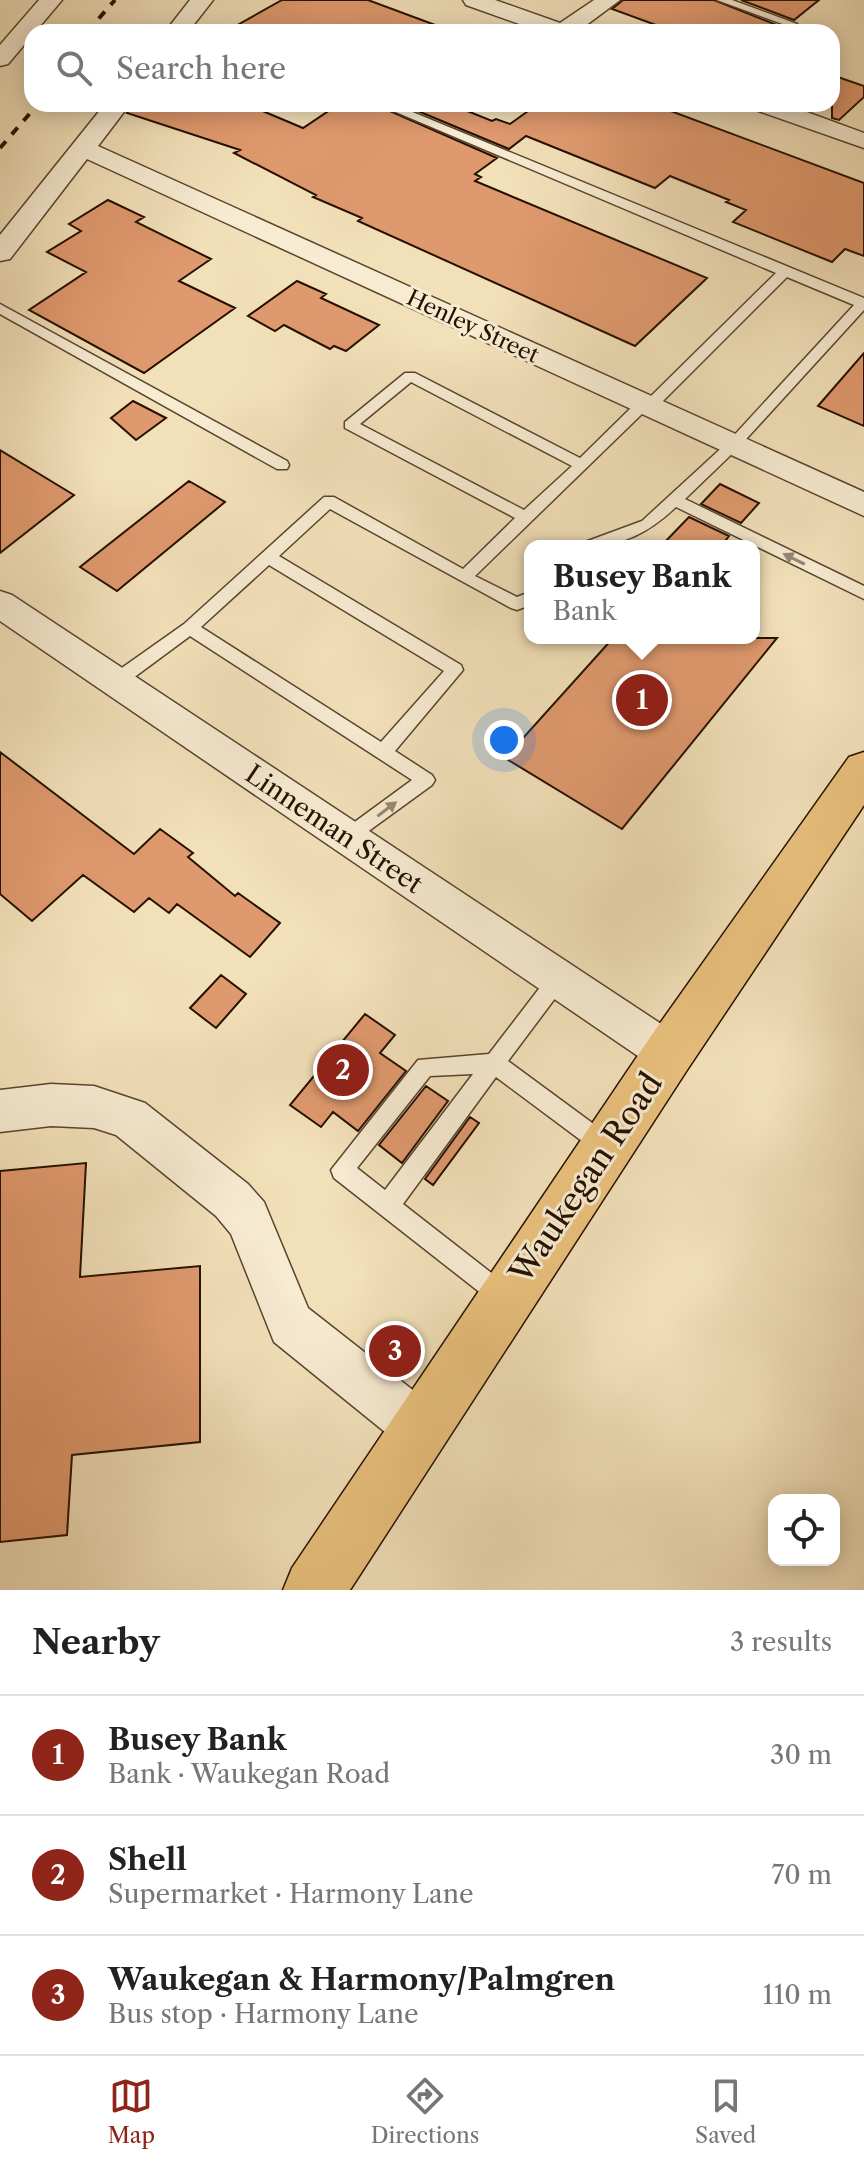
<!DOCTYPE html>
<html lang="en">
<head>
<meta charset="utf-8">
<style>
  body { margin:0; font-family:"Libre Caslon Text",serif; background:#f2f2f2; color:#222 }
  .controls { position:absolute; right:24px; bottom:24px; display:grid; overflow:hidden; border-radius:16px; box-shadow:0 4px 20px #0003 }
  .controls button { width:72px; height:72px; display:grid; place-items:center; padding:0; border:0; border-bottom:2px solid #e0e0e0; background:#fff; color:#222; font:40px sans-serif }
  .you { position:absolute; left:504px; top:740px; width:28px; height:28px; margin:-20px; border:6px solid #fff; border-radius:50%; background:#1a73e8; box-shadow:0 0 0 12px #1a73e833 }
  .badge { display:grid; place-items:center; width:52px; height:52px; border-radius:50%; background:#8f2418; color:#fff; font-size:26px; font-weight:700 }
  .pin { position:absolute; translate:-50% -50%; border:4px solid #fff; box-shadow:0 2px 8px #0006 }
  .popup { position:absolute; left:524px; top:540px; width:236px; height:104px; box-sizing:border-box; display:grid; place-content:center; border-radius:16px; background:#fff; filter:drop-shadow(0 2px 6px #0005); font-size:26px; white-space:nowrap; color:#767676 }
  .popup b { font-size:30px; color:#222 }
  .popup::after { content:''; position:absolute; left:50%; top:100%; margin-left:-16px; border:16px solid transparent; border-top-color:#fff }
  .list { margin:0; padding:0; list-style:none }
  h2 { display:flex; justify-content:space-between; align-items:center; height:104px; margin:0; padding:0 32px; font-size:34px }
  h2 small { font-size:26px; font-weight:400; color:#767676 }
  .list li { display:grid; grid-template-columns:52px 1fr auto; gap:24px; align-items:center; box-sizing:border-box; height:120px; padding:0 32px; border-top:2px solid #e0e0e0 }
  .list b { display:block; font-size:30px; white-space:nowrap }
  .list p { margin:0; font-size:26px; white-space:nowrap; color:#767676 }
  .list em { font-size:26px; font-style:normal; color:#767676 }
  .icon { flex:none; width:44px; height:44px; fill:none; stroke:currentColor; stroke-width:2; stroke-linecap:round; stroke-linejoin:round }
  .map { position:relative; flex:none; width:864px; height:1590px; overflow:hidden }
  .search { position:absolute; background:#fff; box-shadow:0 4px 20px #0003; left:24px; right:24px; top:24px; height:88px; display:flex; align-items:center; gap:20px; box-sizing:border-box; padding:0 28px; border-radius:24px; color:#767676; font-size:30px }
  .sheet { height:464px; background:#fff }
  nav { display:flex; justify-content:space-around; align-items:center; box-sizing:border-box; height:112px; border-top:2px solid #e0e0e0; background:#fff; font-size:22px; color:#767676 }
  nav a { display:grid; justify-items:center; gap:4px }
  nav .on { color:#8f2418 }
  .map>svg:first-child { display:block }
  .building { fill:#df996e; stroke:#251000; stroke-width:2 }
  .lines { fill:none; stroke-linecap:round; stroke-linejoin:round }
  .lane-casing { stroke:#58442e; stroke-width:3 }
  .street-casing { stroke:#58442e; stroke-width:3 }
  .primary-casing { stroke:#251000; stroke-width:3 }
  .lane { fill:#f7ebd2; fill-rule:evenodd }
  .street { fill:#f7ebd2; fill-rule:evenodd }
  .primary { fill:#e9c07c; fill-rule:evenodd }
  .rail { stroke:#251000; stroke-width:4; stroke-dasharray:9 9; stroke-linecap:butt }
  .oneway { fill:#988874 }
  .labels { text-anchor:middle; stroke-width:6; stroke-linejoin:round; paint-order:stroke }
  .far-street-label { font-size:22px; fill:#251000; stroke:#f7ebd2 }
  .street-label { font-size:26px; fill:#251000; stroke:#f7ebd2 }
  .near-street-label { font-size:32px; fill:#251000; stroke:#f7ebd2 }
</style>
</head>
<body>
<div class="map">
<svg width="864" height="1590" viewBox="0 0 864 1590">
  <rect width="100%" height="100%" fill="#f2e0b9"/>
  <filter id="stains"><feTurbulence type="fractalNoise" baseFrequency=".0025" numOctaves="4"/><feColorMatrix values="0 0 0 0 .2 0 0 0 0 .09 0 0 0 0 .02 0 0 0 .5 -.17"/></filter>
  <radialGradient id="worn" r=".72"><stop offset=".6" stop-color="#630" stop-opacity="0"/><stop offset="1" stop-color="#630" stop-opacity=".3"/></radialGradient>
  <path class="building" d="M282 0H368L446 29V32H225Z
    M623 0H714L784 28 779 32H675L612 9Z
    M741 0H819L794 20Z
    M832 75 864 86V97L839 120 832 118Z
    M133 104H246L303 128 339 104H374L497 158 475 174 481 177 475 181 707 278 635 346 358 221 362 218 313 197 316 195 234 153 240 150 127 113Z
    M401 104H450L492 121 496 119 510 124 538 104H652L864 183V256L845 249 832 262 733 222 746 210 726 202 729 200 670 176 655 188 526 136 509 149Z
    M108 200 144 217 136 222 211 259 179 281 235 308 144 373 29 310 86 272 47 252 81 231 69 224Z
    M297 281 326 294 321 298 379 325 346 351 334 346 330 349 284 325 275 331 248 316Z
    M864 353V426L818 406Z
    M133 401 166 418 136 440 111 418Z
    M0 450 74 495 0 553Z
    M189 481 225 502 117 591 80 567Z
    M720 484 759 503 741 523 701 504Z
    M689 517 729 536 721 546H661Z
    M613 638H777L622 829 505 758Z
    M0 752 134 854 160 829 193 853 188 857 235 896 238 893 280 923 250 957 177 904 169 913 149 898 134 912 83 875 32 921 0 894Z
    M221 975 246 994 216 1028 190 1008Z
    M365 1014 395 1035 380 1053 406 1071 358 1131 333 1112 321 1127 290 1105Z
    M426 1086 448 1101 402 1163 379 1145Z
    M470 1117 479 1123 433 1185 425 1179Z
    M86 1163 80 1277 200 1266V1442L72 1455 67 1535 0 1542V1171Z"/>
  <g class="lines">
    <defs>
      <path id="lane" d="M717 0H732L797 24 788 26Z
        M180 24 203 30 204 32 176 29V25Z
        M377 104H393L864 298V310L738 448 685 499 864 586V599L676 507C647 534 623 546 583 546L585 542 642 521 728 442 854 305 787 277 654 410 645 411 475 576 517 597 530 592V605L517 610 511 608 330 509 279 556 461 665 463 670 395 751 432 775 435 780 432 785 348 846 341 844 339 838 341 832 412 780 190 636 121 687H109L107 682 109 677 184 624 324 497H334L463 569 515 518 345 428V422L405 373H415L580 458 638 401 647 400 776 273ZM411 382 572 466 524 510 360 424ZM269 565 444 671 381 742 201 627Z
        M0 304 287 461 289 465 287 469H277L0 314Z
        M558 970 565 973 568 979 565 985 508 1061 614 1139 617 1146 614 1153 606 1157 598 1153 496 1077 403 1204 512 1289 515 1297 512 1305 504 1308 496 1305 334 1178 331 1170 418 1060 489 1054 551 973ZM473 1074 385 1190 357 1168 430 1076Z"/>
      <path id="street" d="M39 0H62L8 64 0 66V45Z
        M190 0H213L188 32H165Z
        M463 0H495L560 23 594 0H620L577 32H542L466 5Z
        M105 104H130L98 146 864 492V516L87 159 10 259 0 261V235Z
        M750 104H785L864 133V148L753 109Z
        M0 591 12 595 684 1039 691 1053 684 1067 669 1073 654 1067 0 621Z
        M51 1084 94 1086 145 1103 248 1184 264 1202 308 1308 437 1409 444 1427 437 1445 419 1452 401 1445 274 1342 231 1234 216 1216 116 1135 94 1128 51 1126 0 1132V1090Z"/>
      <path id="primary" d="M864 752V805L687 1070 350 1590H283L292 1568 651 1036 849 757Z"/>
    </defs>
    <use href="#lane" class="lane-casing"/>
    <use href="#street" class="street-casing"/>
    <use href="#primary" class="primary-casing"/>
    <use href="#lane" class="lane"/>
    <use href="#street" class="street"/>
    <use href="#primary" class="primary"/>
    <path class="rail" d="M87 32 115 0
      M0 148 38 104"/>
  </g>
  <defs><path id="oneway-solid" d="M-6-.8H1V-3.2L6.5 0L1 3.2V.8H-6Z" transform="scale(2)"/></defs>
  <g class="oneway">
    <use href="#oneway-solid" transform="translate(794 559) rotate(-154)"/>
    <use href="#oneway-solid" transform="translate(387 809) rotate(-37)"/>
  </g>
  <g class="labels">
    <g class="far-street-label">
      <text transform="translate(473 326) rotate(25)" y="8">Henley Street</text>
    </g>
    <g class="street-label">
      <text transform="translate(334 829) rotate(34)" y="9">Linneman Street</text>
    </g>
    <g class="near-street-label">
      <text transform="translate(586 1178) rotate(-56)" y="11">Waukegan Road</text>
    </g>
  </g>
  <rect width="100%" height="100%" filter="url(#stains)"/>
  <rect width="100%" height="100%" fill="url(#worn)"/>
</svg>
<div class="controls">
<button><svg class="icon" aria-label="locate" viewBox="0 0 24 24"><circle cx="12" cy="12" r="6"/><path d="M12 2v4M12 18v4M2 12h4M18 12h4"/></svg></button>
</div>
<div class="you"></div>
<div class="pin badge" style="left:642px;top:700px">1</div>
<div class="popup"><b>Busey Bank</b>Bank</div>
<div class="pin badge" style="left:343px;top:1070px">2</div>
<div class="pin badge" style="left:395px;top:1351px">3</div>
<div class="search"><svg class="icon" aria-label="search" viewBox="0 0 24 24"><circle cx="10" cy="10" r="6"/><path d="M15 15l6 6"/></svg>Search here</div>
</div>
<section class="sheet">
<h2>Nearby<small>3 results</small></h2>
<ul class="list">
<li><span class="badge">1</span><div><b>Busey Bank</b><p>Bank · Waukegan Road</p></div><em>30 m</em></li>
<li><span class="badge">2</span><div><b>Shell</b><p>Supermarket · Harmony Lane</p></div><em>70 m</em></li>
<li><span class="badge">3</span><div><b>Waukegan &amp; Harmony/Palmgren</b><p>Bus stop · Harmony Lane</p></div><em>110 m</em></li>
</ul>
</section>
<nav>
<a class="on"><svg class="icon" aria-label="map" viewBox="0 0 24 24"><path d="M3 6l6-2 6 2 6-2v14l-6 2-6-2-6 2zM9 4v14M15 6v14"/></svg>Map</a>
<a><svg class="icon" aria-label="directions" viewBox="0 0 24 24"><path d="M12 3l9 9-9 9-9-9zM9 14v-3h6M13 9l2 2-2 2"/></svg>Directions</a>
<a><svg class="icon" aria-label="saved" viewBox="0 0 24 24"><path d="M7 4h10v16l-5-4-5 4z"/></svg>Saved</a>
</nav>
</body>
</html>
